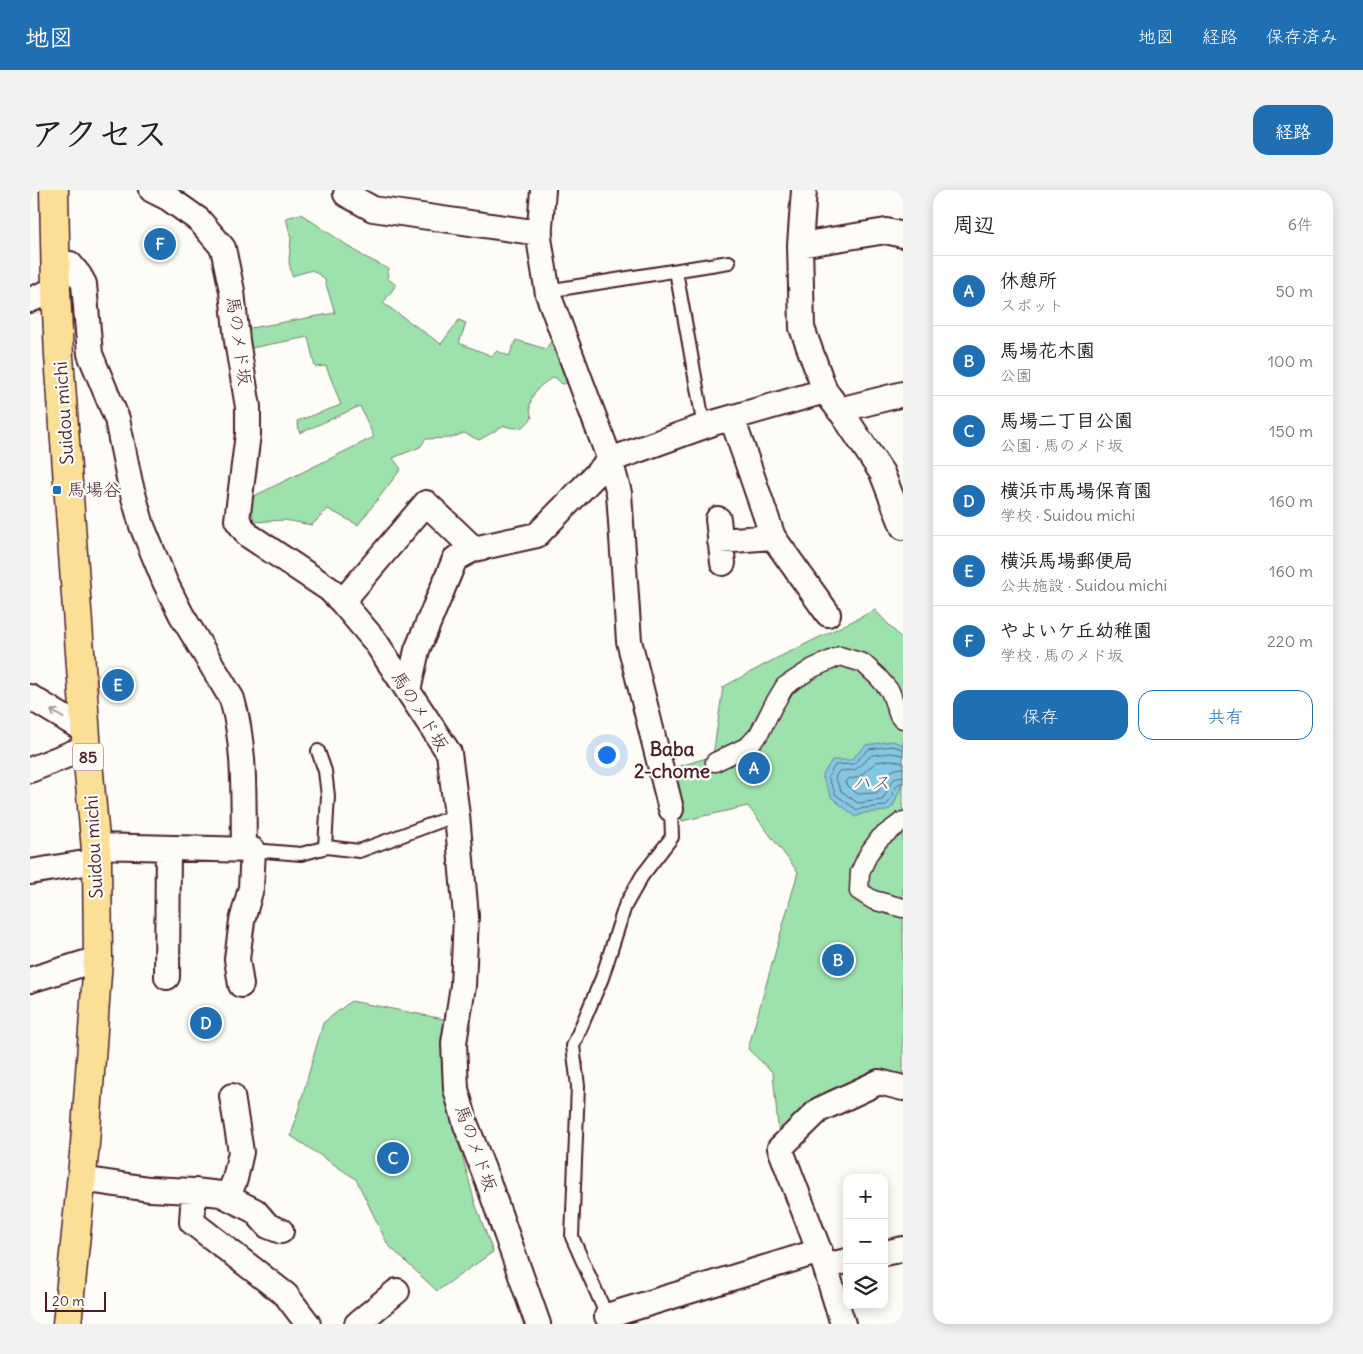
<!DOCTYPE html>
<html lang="ja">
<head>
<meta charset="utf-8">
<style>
  body { margin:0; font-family:Delius,"Klee One",sans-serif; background:#f2f2f2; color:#222 }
  .controls { position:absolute; right:15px; bottom:15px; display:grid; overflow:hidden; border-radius:10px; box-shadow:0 2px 12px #0003 }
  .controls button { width:45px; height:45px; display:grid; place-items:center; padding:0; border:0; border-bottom:1px solid #e0e0e0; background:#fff; color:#222; font:25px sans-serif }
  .scale { position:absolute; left:15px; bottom:12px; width:61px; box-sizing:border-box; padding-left:5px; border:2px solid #4a1f2b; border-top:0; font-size:14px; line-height:18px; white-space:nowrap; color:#4a1f2b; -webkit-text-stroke:4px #fdfcf7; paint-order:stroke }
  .you { position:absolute; left:576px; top:564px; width:18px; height:18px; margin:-12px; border:4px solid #fff; border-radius:50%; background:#1a73e8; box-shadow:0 0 0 8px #1a73e833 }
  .badge { display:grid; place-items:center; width:32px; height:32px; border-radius:50%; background:#1f6fb2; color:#fff; font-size:16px; font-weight:700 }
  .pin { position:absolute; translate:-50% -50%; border:2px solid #fff; box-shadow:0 1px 5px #0006 }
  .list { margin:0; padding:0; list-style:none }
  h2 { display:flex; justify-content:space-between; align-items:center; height:65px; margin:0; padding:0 20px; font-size:21px }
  h2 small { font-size:16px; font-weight:400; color:#767676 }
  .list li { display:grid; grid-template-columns:32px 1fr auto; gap:15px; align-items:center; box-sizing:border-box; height:70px; padding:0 20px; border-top:1px solid #e0e0e0 }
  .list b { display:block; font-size:19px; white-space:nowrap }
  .list p { margin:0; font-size:16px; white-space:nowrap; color:#767676 }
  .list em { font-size:16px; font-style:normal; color:#767676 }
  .actions { display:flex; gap:10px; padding:15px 20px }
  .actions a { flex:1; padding:11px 0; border:1px solid #1f6fb2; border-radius:15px; text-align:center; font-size:18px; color:#1f6fb2 }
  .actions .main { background:#1f6fb2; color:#fff }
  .icon { flex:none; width:28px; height:28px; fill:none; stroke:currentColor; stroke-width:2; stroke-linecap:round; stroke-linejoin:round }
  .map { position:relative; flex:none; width:873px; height:1134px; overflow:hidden; border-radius:15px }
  header { display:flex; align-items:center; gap:30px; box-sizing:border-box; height:70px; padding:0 25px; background:#1f6fb2; color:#fff }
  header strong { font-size:24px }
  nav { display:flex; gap:28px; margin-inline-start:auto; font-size:18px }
  .intro { display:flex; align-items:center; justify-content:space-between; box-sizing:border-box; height:120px; padding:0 30px }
  h1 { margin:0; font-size:35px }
  .button { padding:12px 22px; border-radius:15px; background:#1f6fb2; color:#fff; font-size:18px; font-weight:700 }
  main { display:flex; gap:30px; padding:0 30px }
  aside { flex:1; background:#fff; border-radius:15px; box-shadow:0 2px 12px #0003 }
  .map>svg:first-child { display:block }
  .green { fill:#9de1ac; stroke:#74806c }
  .water { fill:#82c8e3; stroke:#6c8499 }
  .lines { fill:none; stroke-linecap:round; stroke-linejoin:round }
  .shore { stroke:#606375; stroke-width:1 }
  .service-casing { stroke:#4a1f2b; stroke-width:16 }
  .pedestrian-casing { stroke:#4a1f2b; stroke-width:21 }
  .minor-casing { stroke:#4a1f2b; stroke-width:28 }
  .primary-casing { stroke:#4a1f2b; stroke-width:31 }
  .service { stroke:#fdfcf7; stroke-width:12 }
  .pedestrian { stroke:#fdfcf7; stroke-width:18 }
  .minor { stroke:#fdfcf7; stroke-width:24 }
  .primary { stroke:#fbdf96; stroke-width:28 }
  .oneway { stroke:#ac999b }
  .poi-dot { fill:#1f6fb2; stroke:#fdfcf7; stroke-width:2 }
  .labels { text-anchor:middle; stroke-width:4.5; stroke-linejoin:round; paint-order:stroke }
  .shield { fill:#fdfcf7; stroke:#806168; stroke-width:1 }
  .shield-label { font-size:16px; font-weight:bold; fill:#4a1f2b }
  .street-label { font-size:18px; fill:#4a1f2b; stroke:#fdfcf7 }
  .poi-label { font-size:18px; fill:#4a1f2b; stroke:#fdfcf7; text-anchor:start }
  .neighbourhood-label { font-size:19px; font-weight:bold; fill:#4a1f2b; stroke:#fdfcf7 }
  .water-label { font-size:19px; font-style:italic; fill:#5b5262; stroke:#fdfcf7 }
</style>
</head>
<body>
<header>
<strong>地図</strong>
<nav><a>地図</a><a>経路</a><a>保存済み</a></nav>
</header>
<div class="intro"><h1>アクセス</h1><a class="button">経路</a></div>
<main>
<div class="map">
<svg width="873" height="1134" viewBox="0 0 873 1134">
  <rect width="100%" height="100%" fill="#fdfcf7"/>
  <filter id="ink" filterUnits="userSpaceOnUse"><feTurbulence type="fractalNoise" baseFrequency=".02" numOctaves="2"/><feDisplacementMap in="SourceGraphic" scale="10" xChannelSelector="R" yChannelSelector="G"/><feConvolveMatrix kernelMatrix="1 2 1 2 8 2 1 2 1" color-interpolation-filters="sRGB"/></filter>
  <g filter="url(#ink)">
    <path class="green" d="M271 24 333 66 359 79 357 88 366 95 353 113 411 154 429 130 436 133 429 153 462 166 467 161 479 166 486 150 516 159 525 145 543 193 532 194 525 187C513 192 501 202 500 216 500 220 501 225 502 228 492 240 489 239 474 236L449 250 434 243 421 248 396 249 390 257 363 268 371 279 328 335 298 319 282 335 254 330 224 332 220 308 344 247 330 216 270 243 267 231 311 215 296 176 285 177 278 147 221 158 215 139 305 123 294 88 282 80 262 86 259 72 261 48 256 28Z
      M845 420 873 450V898L849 892 750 958 743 883 718 859 768 682 718 616 652 631 640 579 683 566 693 497 745 469Z
      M321 811 414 829 422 928 445 1013 463 1062 407 1101 358 1055 326 989 261 946 293 833Z"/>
    <path class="water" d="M863 551 873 555V592L863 616 857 621 834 623 826 627 802 608 792 586 802 570H821L836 555Z"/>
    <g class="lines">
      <path class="shore" d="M873 559 862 556 839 559 823 574 805 575 798 587 806 605 827 620 834 618 855 616 859 612 867 595 873 592
        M873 565 861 563 842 565 825 580 809 581 805 587 811 601 828 613 852 610C859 600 859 587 873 586
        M873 573 861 570 846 572 830 586 825 588 817 589 815 592 818 597 828 604 847 603C856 591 854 579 873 578"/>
      <defs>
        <path id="service" d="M646 81 674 237
          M517 101 699 72
          M288 561 295 581 298 606 295 657
          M223 660 271 664 297 657 329 661 427 625
          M577 1126 542 1047 548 896 543 856 572 788 595 716 612 686 642 647 641 619"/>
        <path id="pedestrian" d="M685 572 718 556 729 544 743 516 755 496 783 478 810 466 833 473 848 487 860 501 869 526 873 529
          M873 631 850 648 839 663 830 682 829 701 843 710 873 718"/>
        <path id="minor" d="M122 0 138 8 169 30 193 58 202 101 207 151 218 217V244L207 330 218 345 299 399 312 412 345 451 419 563 427 625 436 726 433 796 424 853 426 899 436 935 458 992 508 1134
          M513 0 509 48 518 104 580 270 589 303 599 451 641 619
          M774 0 770 55 772 138 795 201 814 226 852 283 873 337
          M316 4 343 19 510 43
          M770 55 856 41 873 45
          M26 74H40L49 85 54 94 60 164 87 229 100 293 112 336 135 392 151 424 202 509C216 558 213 609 214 660
          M0 110 26 99
          M809 220 873 204
          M702 228 743 347 798 424
          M688 329 693 373
          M690 351 743 347
          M312 412 396 313 444 359
          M378 501 387 460 425 369 444 359 507 345 580 270 683 233 795 201
          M0 507 46 535H56
          M0 580 45 562 57 561
          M65 656 223 660 221 698 212 731 207 769 211 795
          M0 682 67 671
          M137 787 138 658
          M0 790 68 769
          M51 989 119 999 164 1001 191 1004 225 1021 238 1036 251 1041
          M164 1001 162 1032 256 1105 278 1134
          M198 1007 205 989 211 962 202 906
          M854 1063 873 1059
          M795 1076 817 1071
          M577 1126 790 1061
          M327 1134 367 1101
          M813 1134 795 1076 750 958 789 920 849 892 873 898"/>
        <path id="primary" d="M24 0 26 99 29 166 57 561 67 671 68 769 55 954 37 1134"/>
      </defs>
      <use href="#service" class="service-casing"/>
      <use href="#pedestrian" class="pedestrian-casing"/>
      <use href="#minor" class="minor-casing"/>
      <use href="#primary" class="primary-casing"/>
      <use href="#service" class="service"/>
      <use href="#pedestrian" class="pedestrian"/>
      <use href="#minor" class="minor"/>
      <use href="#primary" class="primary"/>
    </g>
    <defs><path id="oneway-shaft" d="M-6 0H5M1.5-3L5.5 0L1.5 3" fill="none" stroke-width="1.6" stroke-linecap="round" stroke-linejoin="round" transform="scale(1.25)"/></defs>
    <use class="oneway" href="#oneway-shaft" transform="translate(27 524) rotate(-148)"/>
  </g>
  <rect class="poi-dot" x="22" y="295" width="10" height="10" rx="2.5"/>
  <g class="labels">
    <rect class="shield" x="43" y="553.5" width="30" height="27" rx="4"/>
    <g class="shield-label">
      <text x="58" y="573">85</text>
    </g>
    <g class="street-label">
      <text transform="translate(209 151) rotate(82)" y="6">馬のメド坂</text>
      <text transform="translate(34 223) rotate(-94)" y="6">Suidou michi</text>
      <text transform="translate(390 521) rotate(58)" y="6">馬のメド坂</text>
      <text transform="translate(64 657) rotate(-93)" y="6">Suidou michi</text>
      <text transform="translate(446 958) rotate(70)" y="6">馬のメド坂</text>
    </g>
    <g class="poi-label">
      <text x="37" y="306">馬場谷</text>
    </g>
    <g class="neighbourhood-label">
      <text x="642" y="566">Baba<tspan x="642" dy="22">2-chome</tspan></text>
    </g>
    <g class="water-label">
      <text x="841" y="599">ハス</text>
    </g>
  </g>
</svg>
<div class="controls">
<button>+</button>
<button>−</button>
<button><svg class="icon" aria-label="layers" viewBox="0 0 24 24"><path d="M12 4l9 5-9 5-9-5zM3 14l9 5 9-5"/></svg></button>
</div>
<div class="scale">20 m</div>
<div class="you"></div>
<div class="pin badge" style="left:724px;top:578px">A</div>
<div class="pin badge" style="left:808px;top:770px">B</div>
<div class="pin badge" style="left:363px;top:968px">C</div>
<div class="pin badge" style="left:176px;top:833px">D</div>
<div class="pin badge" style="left:88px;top:495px">E</div>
<div class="pin badge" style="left:130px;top:54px">F</div>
</div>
<aside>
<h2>周辺<small>6件</small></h2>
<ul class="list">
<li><span class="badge">A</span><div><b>休憩所</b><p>スポット</p></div><em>50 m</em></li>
<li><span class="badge">B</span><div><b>馬場花木園</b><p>公園</p></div><em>100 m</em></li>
<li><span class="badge">C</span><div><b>馬場二丁目公園</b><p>公園 · 馬のメド坂</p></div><em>150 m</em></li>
<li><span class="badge">D</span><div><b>横浜市馬場保育園</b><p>学校 · Suidou michi</p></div><em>160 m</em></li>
<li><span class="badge">E</span><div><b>横浜馬場郵便局</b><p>公共施設 · Suidou michi</p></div><em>160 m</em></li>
<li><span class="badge">F</span><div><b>やよいケ丘幼稚園</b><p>学校 · 馬のメド坂</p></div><em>220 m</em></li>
</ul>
<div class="actions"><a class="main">保存</a><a>共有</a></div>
</aside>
</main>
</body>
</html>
